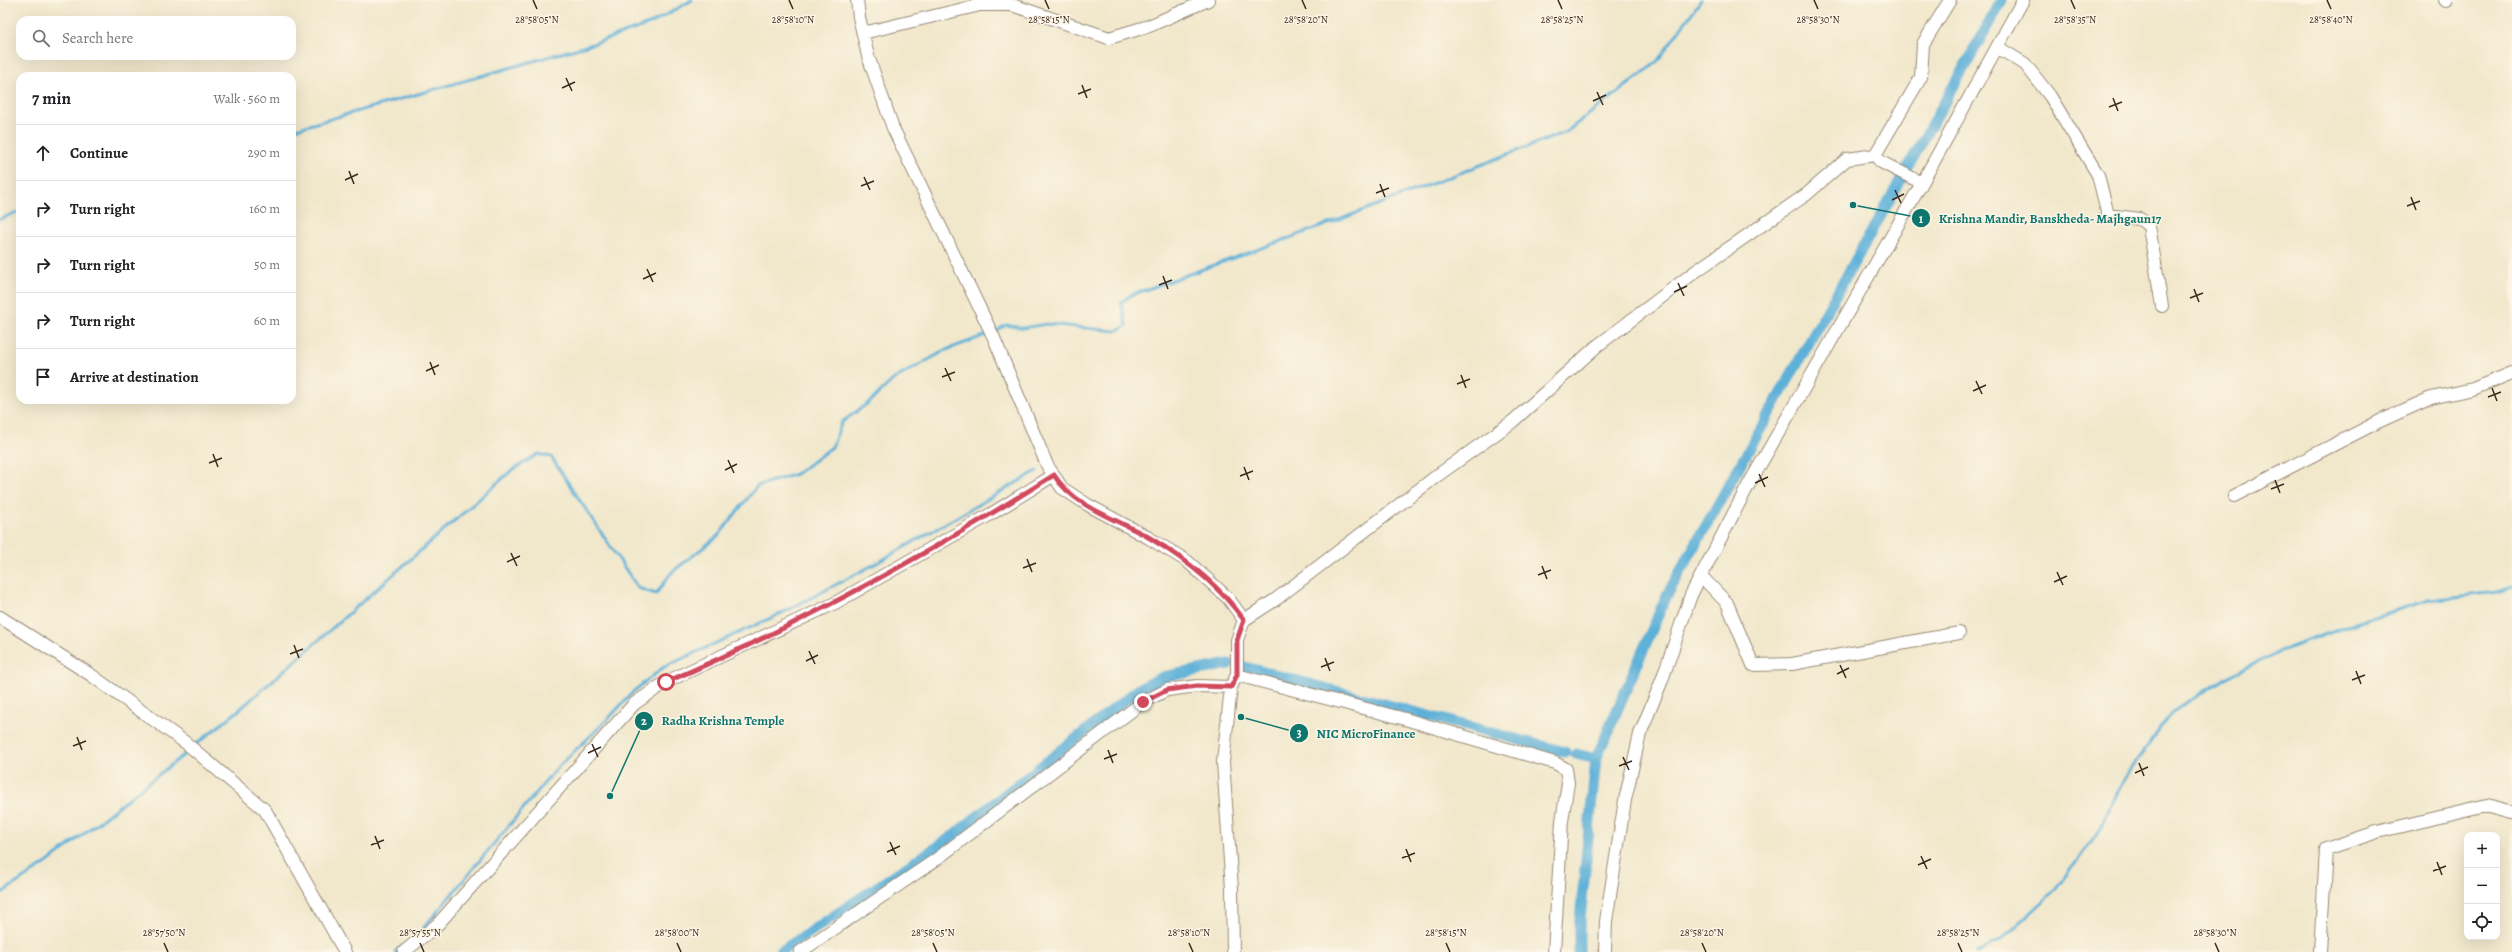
<!DOCTYPE html>
<html lang="en">
<head>
<meta charset="utf-8">
<style>
  body { margin:0; font-family:Alegreya,serif; background:#f2f2f2; color:#202124 }
  .controls { position:absolute; right:12px; bottom:12px; display:grid; overflow:hidden; border-radius:8px; box-shadow:0 4px 16px #0002 }
  .controls button { width:36px; height:36px; display:grid; place-items:center; padding:0; border:0; border-bottom:1px solid #e0e0e0; background:#fff; color:#202124; font:20px sans-serif }
  .stop { position:absolute; width:12px; height:12px; margin:-9px; border:3px solid #d1495b; border-radius:50%; background:#fff }
  .stop.end { background:#d1495b; border-color:#fff; box-shadow:0 1px 4px #0008 }
  .list { margin:0; padding:0; list-style:none }
  h2 { display:flex; justify-content:space-between; align-items:center; height:52px; margin:0; padding:0 16px; font-size:17px }
  h2 small { font-size:13px; font-weight:400; color:#757577 }
  .list li { display:grid; grid-template-columns:26px 1fr auto; gap:12px; align-items:center; box-sizing:border-box; height:56px; padding:0 16px; border-top:1px solid #e0e0e0 }
  .list b { display:block; font-size:15px; white-space:nowrap }
  .list em { font-size:13px; font-style:normal; color:#757577 }
  .icon { flex:none; width:22px; height:22px; fill:none; stroke:currentColor; stroke-width:2; stroke-linecap:round; stroke-linejoin:round }
  .map { position:relative; flex:none; width:2512px; height:952px; overflow:hidden }
  .search { position:absolute; background:#fff; box-shadow:0 4px 16px #0002; left:16px; top:16px; width:280px; height:44px; display:flex; align-items:center; gap:10px; box-sizing:border-box; padding:0 14px; border-radius:12px; color:#757577; font-size:15px }
  .panel { position:absolute; background:#fff; box-shadow:0 4px 16px #0002; left:16px; top:72px; width:280px; height:332px; border-radius:12px }
  .map>svg:first-child { display:block }
  .lines { fill:none; stroke-linecap:round; stroke-linejoin:round }
  .stream { stroke:#5db0d8; stroke-width:3 }
  .canal { stroke:#5db0d8; stroke-width:11 }
  .minor-casing { stroke:#968975; stroke-width:14 }
  .minor { stroke:#fff; stroke-width:12 }
  .route { stroke:#d1495b; stroke-width:5 }
  .ticks { fill:none; stroke:#3b2a1e; stroke-width:1.5 }
  .ticks-label { font-size:10px; text-anchor:middle; fill:#3b2a1e; stroke:#fcf5e5; stroke-width:3; stroke-linejoin:round; paint-order:stroke }
  .leader { fill:none; stroke:#0f766e; stroke-width:1.5 }
  .callout-dot { fill:#0f766e; stroke:#fcf5e5; stroke-width:1.5 }
  .mark-label { font-size:12px; text-anchor:middle; font-weight:bold; fill:#fff }
  .callout-label { font-size:13px; text-anchor:middle; font-weight:bold; fill:#0f766e; stroke:#fcf5e5; stroke-width:3; stroke-linejoin:round; paint-order:stroke }
</style>
</head>
<body>
<div class="map">
<svg width="2512" height="952" viewBox="0 0 2512 952">
  <rect width="100%" height="100%" fill="#fcf5e5"/>
  <filter id="ink" filterUnits="userSpaceOnUse"><feTurbulence type="fractalNoise" baseFrequency=".025" numOctaves="2"/><feDisplacementMap in="SourceGraphic" scale="8" xChannelSelector="R" yChannelSelector="G"/><feConvolveMatrix kernelMatrix="1 2 1 2 8 2 1 2 1" color-interpolation-filters="sRGB"/></filter>
  <filter id="wash" filterUnits="userSpaceOnUse"><feTurbulence type="fractalNoise" baseFrequency=".012" numOctaves="4" result="noise"/><feDisplacementMap in="SourceGraphic" scale="16" xChannelSelector="R" yChannelSelector="G"/><feGaussianBlur stdDeviation="0.9" result="paint"/><feColorMatrix in="noise" values="0 0 0 0 0 0 0 0 0 0 0 0 0 0 0 0 0 1.4 0 .05"/><feComposite in="paint" operator="in"/></filter>
  <g filter="url(#wash)">
    <rect width="100%" height="100%" fill="#f1e8cc"/>
    <g class="lines">
      <path class="stream" d="M292 130 593 44 652 23 692 0
        M0 219 20 211
        M994 332 1006 325 1023 328 1047 324 1116 331 1127 326 1121 303 1131 295 1331 223 1566 132 1656 63 1701 0
        M194 746 238 711 511 471 538 454 551 457 638 588 656 594 671 573 719 535 757 486 796 474 832 447 842 422 871 401 894 379 946 350 989 334
        M0 894 48 862 190 750
        M422 930 557 768 609 718 634 691 664 667 784 612 875 564 1037 471
        M395 952 402 946
        M1976 952 2000 941 2057 889 2097 833 2125 778 2171 713 2227 677 2276 653 2356 623 2428 600 2497 592 2512 587"/>
      <path class="canal" d="M1241 666 1565 752
        M1576 754 1596 759
        M780 952 950 838 1139 689 1163 677 1229 664
        M1579 952V930L1596 759 1667 595 2002 0"/>
    </g>
  </g>
  <g filter="url(#ink)">
    <g class="lines">
      <defs>
        <path id="minor" d="M2445 0 2446 1
          M863 33 980 5H1012L1109 38 1149 26 1208 0
          M1997 47 2025 64 2050 96 2098 175 2108 215 2140 219 2149 226 2162 306
          M1875 155 1921 77 1923 44 1950 0
          M2234 496 2380 421 2431 398 2473 389 2512 373
          M1701 576 1727 603 1753 665 1792 664 1959 633
          M0 617 91 675 186 743 265 810 345 952
          M1244 620 1275 600 1438 475 1512 422 1597 346 1696 271 1807 194 1847 159 1875 155 1881 162 1922 183
          M1237 675 1405 719 1555 763 1566 769 1568 783 1562 821 1554 952
          M1231 687 1223 762 1232 889 1233 952
          M404 952 438 924 634 704 666 682 835 603 991 514 1054 475
          M800 952 934 861 1143 702 1167 690 1197 686 1231 687 1237 675V640L1244 620 1228 598 1187 561 1149 538 1088 505 1062 488 1047 465 994 338 893 128 868 56 859 17 857 0
          M1605 952 1606 921 1625 800 1640 734 1662 680 1691 595 1749 484 1922 183 2023 0
          M2320 952 2326 849 2377 832 2486 806 2512 813"/>
      </defs>
      <use href="#minor" class="minor-casing"/>
      <use href="#minor" class="minor"/>
    </g>
  </g>
  <g class="lines" filter="url(#ink)">
    <path class="route" d="M666 682C801 625 930 553 1054 475 1074 507 1119 520 1150 538 1187 560 1219 585 1244 620L1237 640V675L1231 687 1197 686 1167 690 1143 702"/>
  </g>
  <path class="ticks" d="M533 0 537 9M789 0 793 9M1045 0 1049 9M1302 0 1306 9M1558 0 1562 9M1814 0 1818 9M2071 0 2075 9M2327 0 2331 9M566 78 572 91M1082 85 1087 98M562 88 575 82M1597 92 1603 105M1078 94 1091 89M2113 98 2118 111M1593 101 1606 95M2109 107 2122 102M349 171 354 184M864 177 870 190M345 180 358 174M1380 184 1385 197M861 186 874 181M1895 190 1901 203M1376 193 1389 188M2411 197 2416 210M1892 200 1904 194M2407 206 2420 201M647 269 653 282M1163 276 1168 289M643 279 656 273M1678 283 1684 296M1159 285 1172 280M2194 289 2199 302M1674 292 1687 286M2190 298 2203 293M430 362 435 375M945 368 951 381M426 371 439 365M1461 375 1466 388M942 377 955 372M1976 381 1982 394M1457 384 1470 379M2492 388 2497 401M1973 391 1986 385M2488 397 2501 392M213 454 218 467M728 460 734 473M209 463 222 458M1244 467 1249 480M725 470 737 464M1759 474 1765 487M1240 476 1253 471M2275 480 2280 493M1755 483 1768 477M2271 489 2284 484M511 553 517 566M1027 559 1032 572M507 562 520 556M1542 566 1547 579M1023 568 1036 563M2057 572 2063 585M1538 575 1551 570M2054 582 2067 576M294 645 299 658M809 651 815 664M290 654 303 649M1325 658 1330 671M806 661 818 655M1840 665 1846 678M1321 667 1334 662M2356 671 2361 684M1837 674 1849 668M2352 680 2365 675M77 737 82 750M592 744 598 757M73 746 86 741M1108 750 1113 763M588 753 601 747M1623 757 1629 770M1104 759 1117 754M2139 763 2144 776M1619 766 1632 761M2135 773 2148 767M375 836 380 849M890 842 896 855M371 845 384 840M1406 849 1411 862M887 852 900 846M1921 856 1927 869M1402 858 1415 853M2437 862 2442 875M1918 865 1931 859M2433 871 2446 866M164 943 168 952M420 943 424 952M677 943 681 952M933 943 937 952M1189 943 1193 952M1446 943 1450 952M1702 943 1706 952M1958 943 1962 952M2215 943 2219 952"/>
  <g class="ticks-label">
    <text x="537" y="23">28°58'05"N</text>
    <text x="793" y="23">28°58'10"N</text>
    <text x="1049" y="23">28°58'15"N</text>
    <text x="1306" y="23">28°58'20"N</text>
    <text x="1562" y="23">28°58'25"N</text>
    <text x="1818" y="23">28°58'30"N</text>
    <text x="2075" y="23">28°58'35"N</text>
    <text x="2331" y="23">28°58'40"N</text>
    <text x="164" y="936">28°57'50"N</text>
    <text x="420" y="936">28°57'55"N</text>
    <text x="677" y="936">28°58'00"N</text>
    <text x="933" y="936">28°58'05"N</text>
    <text x="1189" y="936">28°58'10"N</text>
    <text x="1446" y="936">28°58'15"N</text>
    <text x="1702" y="936">28°58'20"N</text>
    <text x="1958" y="936">28°58'25"N</text>
    <text x="2215" y="936">28°58'30"N</text>
  </g>
  <path class="leader" d="M1853 205L1921 218M610 796L644 721M1241 717L1299 733"/>
  <g class="callout-dot">
    <circle cx="1853" cy="205" r="4"/>
    <circle cx="610" cy="796" r="4"/>
    <circle cx="1241" cy="717" r="4"/>
    <circle cx="1921" cy="218" r="10"/>
    <circle cx="644" cy="721" r="10"/>
    <circle cx="1299" cy="733" r="10"/>
  </g>
  <g class="mark-label">
    <text x="1921" y="223">1</text>
    <text x="644" y="725">2</text>
    <text x="1299" y="737">3</text>
  </g>
  <g class="callout-label">
    <text x="2050" y="223">Krishna Mandir, Banskheda- Majhgaun17</text>
    <text x="723" y="725">Radha Krishna Temple</text>
    <text x="1366" y="738">NIC MicroFinance</text>
  </g>
</svg>
<div class="controls">
<button>+</button>
<button>−</button>
<button><svg class="icon" aria-label="locate" viewBox="0 0 24 24"><circle cx="12" cy="12" r="6"/><path d="M12 2v4M12 18v4M2 12h4M18 12h4"/></svg></button>
</div>
<div class="stop" style="left:666px;top:682px"></div>
<div class="stop end" style="left:1143px;top:702px"></div>
<div class="search"><svg class="icon" aria-label="search" viewBox="0 0 24 24"><circle cx="10" cy="10" r="6"/><path d="M15 15l6 6"/></svg>Search here</div>
<section class="panel">
<h2>7 min<small>Walk · 560 m</small></h2>
<ul class="list">
<li><svg class="icon" aria-label="ahead" viewBox="0 0 24 24"><path d="M12 20V5M6 11l6-6 6 6"/></svg><div><b>Continue</b></div><em>290 m</em></li>
<li><svg class="icon" aria-label="right" viewBox="0 0 24 24"><path d="M7 20v-9h11M14 6l5 5-5 5"/></svg><div><b>Turn right</b></div><em>160 m</em></li>
<li><svg class="icon" aria-label="right" viewBox="0 0 24 24"><path d="M7 20v-9h11M14 6l5 5-5 5"/></svg><div><b>Turn right</b></div><em>50 m</em></li>
<li><svg class="icon" aria-label="right" viewBox="0 0 24 24"><path d="M7 20v-9h11M14 6l5 5-5 5"/></svg><div><b>Turn right</b></div><em>60 m</em></li>
<li><svg class="icon" aria-label="arrive" viewBox="0 0 24 24"><path d="M6 21V4h12l-3 4 3 4H6"/></svg><div><b>Arrive at destination</b></div></li>
</ul>
</section>
</div>
</body>
</html>
